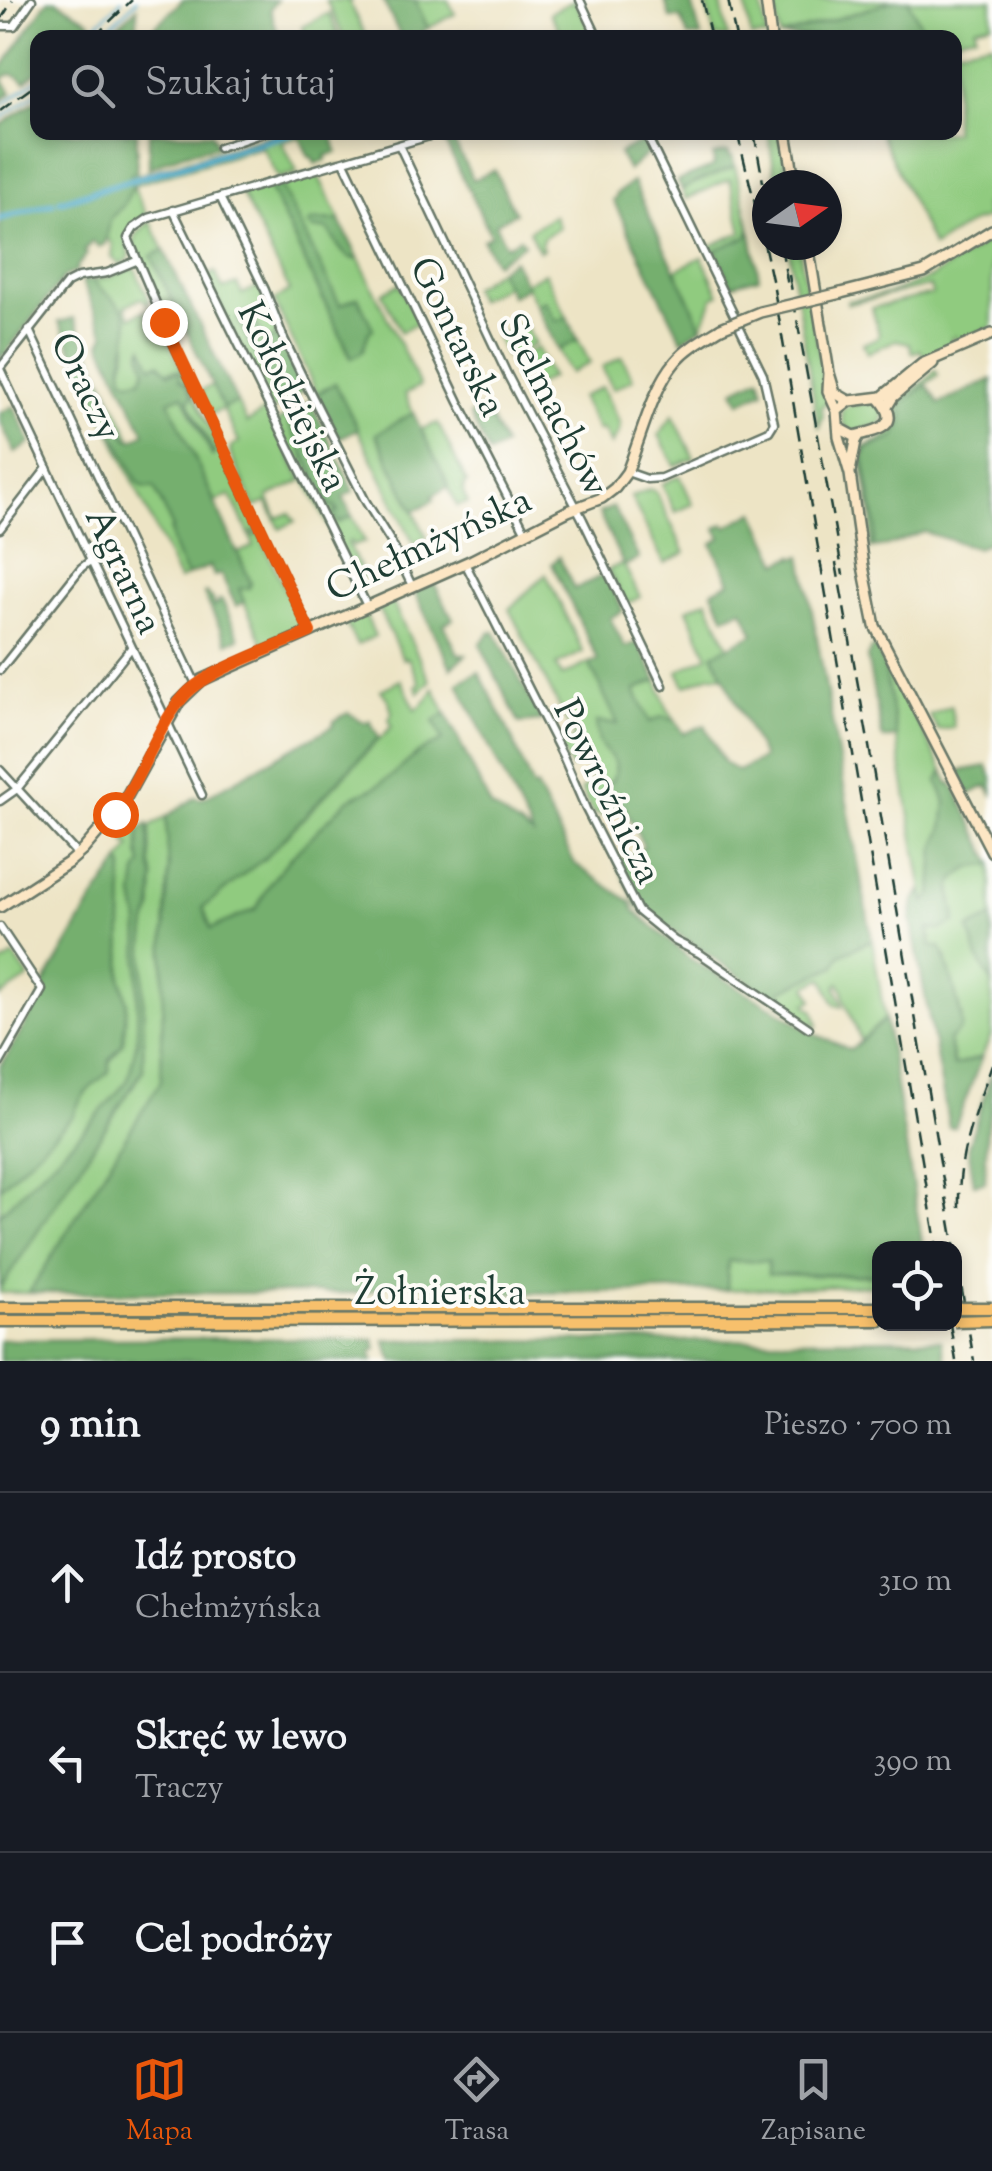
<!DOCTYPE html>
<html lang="pl">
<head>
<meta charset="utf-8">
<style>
  body { margin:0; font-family:"Sorts Mill Goudy",serif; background:#20242c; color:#f1f3f6 }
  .controls { position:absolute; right:30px; bottom:30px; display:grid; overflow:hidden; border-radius:20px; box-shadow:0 5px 15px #0003 }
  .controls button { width:90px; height:90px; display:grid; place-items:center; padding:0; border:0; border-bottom:2px solid #363941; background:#171b24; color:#f1f3f6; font:50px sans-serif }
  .compass { position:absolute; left:752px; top:170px; width:90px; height:90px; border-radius:50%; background:#171b24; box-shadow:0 5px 15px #0003; rotate:76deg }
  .stop { position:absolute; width:30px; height:30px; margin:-22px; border:8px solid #ea580c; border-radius:50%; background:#fff }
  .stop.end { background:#ea580c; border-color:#fff; box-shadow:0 2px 10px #0008 }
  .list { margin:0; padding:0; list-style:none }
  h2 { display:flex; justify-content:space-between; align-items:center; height:130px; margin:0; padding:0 40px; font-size:42px }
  h2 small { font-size:32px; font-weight:400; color:#9ea1a6 }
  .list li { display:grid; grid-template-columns:65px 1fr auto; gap:30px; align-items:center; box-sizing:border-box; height:180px; padding:0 40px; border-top:2px solid #363941 }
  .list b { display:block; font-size:38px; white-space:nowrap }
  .list p { margin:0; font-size:32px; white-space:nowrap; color:#9ea1a6 }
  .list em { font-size:32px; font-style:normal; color:#9ea1a6 }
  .icon { flex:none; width:55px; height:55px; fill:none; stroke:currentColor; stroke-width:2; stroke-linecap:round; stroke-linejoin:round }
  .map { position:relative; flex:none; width:992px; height:1361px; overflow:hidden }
  .search { position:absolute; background:#171b24; box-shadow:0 5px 15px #0003; left:30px; right:30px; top:30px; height:110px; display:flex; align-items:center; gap:25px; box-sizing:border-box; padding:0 35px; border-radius:20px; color:#9ea1a6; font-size:38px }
  .sheet { height:670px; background:#171b24 }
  nav { display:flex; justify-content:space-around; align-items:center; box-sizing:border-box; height:140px; border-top:2px solid #363941; background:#171b24; font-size:28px; color:#9ea1a6 }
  nav a { display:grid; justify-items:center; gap:5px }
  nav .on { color:#ea580c }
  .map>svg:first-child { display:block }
  .green { fill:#90cb7f; stroke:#58845a; stroke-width:2.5 }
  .forest { fill:#74af6e; stroke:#4a7651; stroke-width:2.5 }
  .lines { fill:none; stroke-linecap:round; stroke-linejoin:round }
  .stream { stroke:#50abce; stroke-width:2.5 }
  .canal { stroke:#50abce; stroke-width:6 }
  .street-casing { stroke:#677767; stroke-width:11 }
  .secondary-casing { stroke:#677767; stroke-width:14 }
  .primary-casing { stroke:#677767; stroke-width:15 }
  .street { stroke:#fff; stroke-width:6 }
  .secondary { stroke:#fce6c4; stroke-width:9 }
  .primary { stroke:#f7c06c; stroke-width:10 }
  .rail { stroke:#1f3d34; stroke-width:2.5; stroke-dasharray:15 8; stroke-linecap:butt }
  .secondary-bridge-casing { stroke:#677767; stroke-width:14; stroke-linecap:butt }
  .primary-bridge-casing { stroke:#677767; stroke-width:15; stroke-linecap:butt }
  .secondary-bridge { stroke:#fce6c4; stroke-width:9 }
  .primary-bridge { stroke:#f7c06c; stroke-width:10 }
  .route { stroke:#ea580c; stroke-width:12 }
  .labels { text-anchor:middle; stroke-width:8; stroke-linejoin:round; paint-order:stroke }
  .street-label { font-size:38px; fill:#1f3d34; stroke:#fdfcf7 }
</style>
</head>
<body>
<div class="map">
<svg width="992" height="1361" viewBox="0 0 992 1361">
  <rect width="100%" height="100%" fill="#fdfcf7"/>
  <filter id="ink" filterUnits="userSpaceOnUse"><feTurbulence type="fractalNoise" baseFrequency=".01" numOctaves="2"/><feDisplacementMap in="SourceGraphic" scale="20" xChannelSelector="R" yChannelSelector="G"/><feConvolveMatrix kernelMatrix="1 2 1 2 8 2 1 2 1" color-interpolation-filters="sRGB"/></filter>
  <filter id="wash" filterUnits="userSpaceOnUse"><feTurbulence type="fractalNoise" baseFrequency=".0048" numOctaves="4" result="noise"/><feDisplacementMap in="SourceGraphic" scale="40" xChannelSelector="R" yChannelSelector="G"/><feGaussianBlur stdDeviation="2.25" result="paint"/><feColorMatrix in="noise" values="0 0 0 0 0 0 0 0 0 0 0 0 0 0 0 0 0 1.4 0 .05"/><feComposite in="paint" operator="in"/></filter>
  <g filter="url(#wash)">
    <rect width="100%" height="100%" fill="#ede4c5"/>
    <path class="green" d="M326 0H353L349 2 366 37H344Z
      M415 0H448L455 14 428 28Z
      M575 0 593 35 586 37H563L550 13Z
      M705 0H720L728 37H715Z
      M745 0H761L767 37H751Z
      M774 0H895L780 37Z
      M908 0H992V23L975 27 976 34 955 38 927 37Z
      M329 13 339 37H307L302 27Z
      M992 42V203L984 205 987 218 973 222 933 247 880 133 954 132 955 49Z
      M37 100 38 132 137 133 136 172 139 175 276 133H310L282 142 297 172 278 178 262 147 136 184 134 188 147 216C132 230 121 233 130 255L128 260 120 264 112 258 113 245 106 236 110 217 0 360V126Z
      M768 133H781L789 185H777Z
      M339 165 343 168 338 167 317 173 340 220 313 221V229H327C337 241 342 260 359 259L420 386 405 394 413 413 376 435 427 538 414 544 335 383 317 394 274 300 290 291 241 193 268 185 351 358 364 348 369 332 340 306 279 182Z
      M735 166 750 228 748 236 713 252 710 246 742 232 730 179 686 199 682 190 692 184Z
      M554 215 559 227 543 238 541 245 543 249 539 251 529 231Z
      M150 221 164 250 152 257 174 305 162 310 133 247 136 235Z
      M992 239V327L959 342 955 336 951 338 953 345 925 357 920 350 913 353 909 343 896 340 867 353 863 343 877 339 879 334 872 308 932 294 930 286 848 304 847 301 888 294 930 278Z
      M788 245H799L806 289 811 301 827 402 821 407 823 415 819 429Z
      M702 257 719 294 713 298 702 327 676 270Z
      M131 268 135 269 150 301 147 304 142 298 125 306 131 317 152 307 158 321 152 312 145 313 155 335 164 332 258 530 249 534 230 495 215 502 168 401 183 394 188 404 192 396 186 383 181 381 176 370 166 372 159 363 152 366 143 348 142 358 146 368 141 379 130 381 124 378 121 371 127 351V317L95 285 93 280 110 277Z
      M498 270 506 286 477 300 472 288Z
      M215 272 223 289 237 284 242 294 260 286 278 336 265 341 237 318 280 406 272 411 206 276Z
      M545 273 567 317 556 322 545 301 536 305 525 283Z
      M399 284 420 326 413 325 401 332 382 293Z
      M524 323 535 344 509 357 505 356 496 337Z
      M578 340 590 363 570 373 558 350Z
      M537 348 551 377 535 386 521 356Z
      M622 357 633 379 613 389 602 367Z
      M935 370 938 375 902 403 903 422 894 438 866 449 864 458 876 526 873 548H870L872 519 862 462 864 447C893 435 897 432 898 400L926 380Z
      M212 385 223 408 237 402 247 423 267 409 302 481 268 497 277 518 290 513 295 521 280 529 267 502 255 507 230 453 231 447 239 442 223 409 211 414 200 391Z
      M602 387 620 424 619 432 611 445 603 429 598 431 581 397Z
      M111 396 132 440 127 438 122 428 115 435 138 482 144 487H154L172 526 170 530 174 548 187 576 179 580 100 410Z
      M878 402 884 414 882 423C873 428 862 427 855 434 842 426 842 423 842 409L850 405Z
      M673 415 694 458 675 466 659 435Z
      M285 417 330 508 335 506 338 523 352 516 365 542 353 546 351 541 348 543 364 577 355 580 277 422Z
      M438 423 467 483 464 485 463 493 468 503 457 506 421 429Z
      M680 476 693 504 675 512 662 484Z
      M650 489 656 492 685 553 664 563 631 497Z
      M259 533 303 629 287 632 264 645 239 591 241 588 246 589 251 583 238 553 254 546 250 537Z
      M623 563 640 597 626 604 608 570Z
      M546 574 583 652 556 665 562 676 589 663 619 725 597 722C600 730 603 740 607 748 613 762 619 765 612 781L605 786 615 807 600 816 598 812 593 815 581 789 594 783 583 762 571 768 560 746 575 738 509 609Z
      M707 600 729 647 714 654 724 676 711 675 685 686 678 671 708 656 687 609Z
      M392 601 430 681 419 693 416 686 420 683 408 658 403 659 378 608Z
      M365 614 375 636 357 645 345 622Z
      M884 666 904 696 943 771 938 781 946 802 943 830 935 848 932 895 925 903Z
      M401 680 416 710 428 699 434 688 446 713 434 721 443 740 418 753 393 775 374 788 349 799 289 859 271 882 256 909 211 929 203 907C224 892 241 874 263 860L392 726 389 719 392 713 389 701 381 690Z
      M657 680 667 708 676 721 663 717 650 723 635 690Z
      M951 706 954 728 938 730 929 715Z
      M166 817 169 870 164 946 161 1081 29 1293H0V1289L143 1070 144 945 147 923 152 910 154 878 151 866 150 827Z
      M139 830V853L142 864 134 896 139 921 137 1041 128 1080 91 1123 0 1214V1188L73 1115 78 1100 94 1084 123 1043 127 1002 121 977 123 865 120 862 131 847 124 841Z
      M980 864 992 866V917L969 929 978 958 992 983V1033L982 1057 954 1066 949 1039 962 1017 950 979 946 956 932 947 929 928 940 930 953 903 951 883 954 878 972 866Z
      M872 940 885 1019 861 1041 844 999 843 989 839 983 836 986 843 1007 835 1005 823 978 807 986 813 1000 806 1004 814 1011 818 1024 817 1027 786 1007 780 991 804 979 839 955Z
      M14 956 29 978 0 997V965Z
      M727 1261H769L768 1274 836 1276 879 1275V1285L727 1290Z"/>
    <path class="forest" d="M48 0H56L91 22 75 37 38 38 37 72 25 82C18 76 10 70 3 79L11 93 0 101V71Z
      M183 0H277L270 9 279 37H151V30Z
      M383 0H415L428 28 424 30 423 37H401Z
      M665 0H691L701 37H688L681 18H670Z
      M895 0H908L927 37H919L906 30 900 29 882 37H780Z
      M137 8V37H106Z
      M37 100 38 132 137 133 136 172 131 174 133 187 123 206 111 218 105 244 99 247 92 241 84 251 87 254 76 268 77 271 65 276 0 360V126Z
      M149 133H211L218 146 182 154 149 168Z
      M310 133H332L337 152 325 156 326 160 315 164 312 157H309L299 136Z
      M451 136 473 180 494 170 515 213 495 224 506 246 520 238 524 244 495 263 483 240 491 235 443 138Z
      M645 140 650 151 628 171 619 153Z
      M724 152H729V156H732L735 166 692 184 682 190 677 181 710 168 714 165 713 155Z
      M279 182 340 305 358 297 373 329 369 332 362 352 352 358 268 185Z
      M633 182 702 327 682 340 613 200 617 198 616 194Z
      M340 220 341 223 359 259C342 260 337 241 327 229H313L309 226V223L313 221Z
      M750 228 759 277 731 285 715 250 748 236Z
      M164 250 237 402 223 408 151 256Z
      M513 260 527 287 511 296 498 270Z
      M93 280C101 292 120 300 126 315 134 335 117 360 124 378L131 381 141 379 146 368 141 354 143 347 152 366 159 363 168 373 180 371V379L186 383 193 396 189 399V403L213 450 215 453 212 456 183 395 169 401 251 583 249 588 239 589 244 602 236 606 221 574 214 576 210 566 187 576C179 562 168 541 172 526L154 487H144L138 482 115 435 113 429 116 425 120 426 127 438 132 440 145 433 101 343 105 335 82 281Z
      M545 301 556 321 567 317 578 340 558 350 536 305Z
      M250 311 265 341 278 336 305 390 280 406 237 318Z
      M74 318 111 396 100 410 59 322Z
      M760 377 764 391 740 402 734 390Z
      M992 379V540L977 548 924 532 887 546 873 548 876 526 864 458 866 449 894 438 903 422 902 403 927 385 939 404Z
      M335 383 358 429 339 438 317 394Z
      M310 400 354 491 343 497 352 516 338 523 333 514 338 511 335 506 331 508 285 417Z
      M14 406 31 443 15 453 0 421V413Z
      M485 407 504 446 489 454 470 415Z
      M413 413 449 486 432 496 434 500 414 511 376 434Z
      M613 507 639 559 624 566 599 513Z
      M755 512 779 563 794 556V558L802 556 872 940 840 955 835 966 781 991 786 1007 638 907 616 862 644 847 623 804 615 807 604 785 612 781C623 756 607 760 599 741 597 735 597 728 596 722L618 724 589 663 598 660 552 564 559 557 574 589 606 574 623 611 610 618 625 647 638 642 657 680 635 690 650 722 663 716 676 721 684 734 705 725 724 763 738 771 763 758 713 654 754 634 743 609 725 617 712 591 730 582 712 544 721 538 716 528 724 524 726 527Z
      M434 583 453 619 444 624 458 654 466 655 451 668 414 591Z
      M206 593 213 599 214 606 217 605 219 600H222L239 638 227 643 204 594Z
      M495 632 542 721 519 723 480 644 490 633Z
      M877 646 884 666 897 737 884 739 882 736 867 657 871 649Z
      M479 672 506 725 533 788 536 787 575 864 631 902 635 911 689 958 790 1018 814 1034 851 1050 885 1019 923 1248H880L879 1275 768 1274V1261H728L727 1290 440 1294 430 1284 389 1283 366 1293H29L161 1081 164 946 169 870 166 817 196 797 200 799 205 797 333 726 334 721 348 713 366 723 370 721 379 737 263 860C241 874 224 892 203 907L211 929 256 909 271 882 289 859 349 799 374 788 393 775 418 753 443 740 434 721 446 713 491 807 533 835 458 683Z
      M987 766 992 778V794L987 786 969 794 959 771Z
      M943 771 949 784 952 783 956 790 992 863V866C982 865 976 865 967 870 940 885 955 897 956 922L940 930 929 929 932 947H940C946 955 964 1019 961 1028 959 1032 952 1037 949 1040L953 1066 982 1057 955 1127H949L911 919 914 901 922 889 925 902 932 895 935 848 943 830 946 802 938 781Z
      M148 824 151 866 154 878 152 910 147 923 144 945 143 1070 0 1289V1214L91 1123 128 1080 137 1041 139 921 134 896 137 873 142 864 139 853V830Z
      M120 862 123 865 121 977 127 1002 123 1043 110 1059 109 1072C93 1085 80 1094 74 1115L0 1188V1067L45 991 43 986 91 904Z
      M992 917V983L978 958 969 929Z
      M992 1072V1107L987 1127 985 1182 974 1184 968 1146Z
      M220 1338 374 1340 377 1349 371 1352 374 1361H0V1340Z
      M891 1339 941 1340 946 1361H393L385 1340 676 1341Z"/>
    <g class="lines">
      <path class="stream" d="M83 38 122 0
        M98 38 137 0
        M0 107 38 79
        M0 119 38 92"/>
      <path class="canal" d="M60 201 296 132
        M0 219 53 203"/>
    </g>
  </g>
  <g filter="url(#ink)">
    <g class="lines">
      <defs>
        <path id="street" d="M580 0 598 38
          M0 26H14L32 0
          M399 145 507 374 583 520 663 686
          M219 148 266 132
          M344 162 459 402 526 533
          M220 197 265 290 284 339 304 380 366 502 391 542 412 586
          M173 210 367 606
          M29 330 196 684
          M0 368 67 283 79 277 107 273 136 261
          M0 369 202 795
          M627 472 647 479 661 478 769 431 774 423 763 375 645 132
          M0 529 47 468
          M465 563 563 756 586 809 638 911 675 941 699 953 809 1028
          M310 632 170 336 128 238 134 228 149 218 443 132
          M0 670 81 568 90 561
          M0 770 78 855
          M0 801 17 789 131 648
          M0 927 42 990 0 1063"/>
        <path id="secondary" d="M766 0 771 38
          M786 132 795 185
          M808 245 829 373 835 393 849 401
          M841 293 924 272 992 230
          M829 373 828 391 837 411 839 437 850 474 863 566 875 626 992 852
          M887 407 893 397 933 363
          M837 411 850 401 882 397 922 364 992 334
          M839 428 854 436C875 431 905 427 879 398
          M850 472 856 441 859 436
          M0 907 68 863 83 850 123 803 179 702 202 680 472 560 568 511 602 498 615 488 627 472C641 438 652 389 676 361 688 347 705 338 721 328"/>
        <path id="primary" d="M0 1308H880
          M0 1321 880 1320"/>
      </defs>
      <use href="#street" class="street-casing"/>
      <use href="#secondary" class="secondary-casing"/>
      <use href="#primary" class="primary-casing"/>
      <use href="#street" class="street"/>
      <use href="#secondary" class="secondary"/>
      <use href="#primary" class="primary"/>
      <path class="rail" d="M702 0 711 38
        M728 0 736 38
        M0 21 13 0
        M93 38 132 0
        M0 111 38 83
        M737 132 758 216 774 289 937 1248
        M754 132 763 182
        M781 245 788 287
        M789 275 843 575
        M836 563 869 746 974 1361
        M959 1208C958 1151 974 1116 992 1064
        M950 1324 956 1361"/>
      <defs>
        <path id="secondary-bridge" d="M721 328 760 312 841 293"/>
        <path id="primary-bridge" d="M954 1308H992
          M954 1321 992 1320"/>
      </defs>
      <use href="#secondary-bridge" class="secondary-bridge-casing"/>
      <use href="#primary-bridge" class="primary-bridge-casing"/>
      <use href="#secondary-bridge" class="secondary-bridge"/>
      <use href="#primary-bridge" class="primary-bridge"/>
    </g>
  </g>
  <g class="lines" filter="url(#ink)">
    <path class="route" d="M115 814C142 778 156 726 186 694 210 669 276 647 310 632L164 322"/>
  </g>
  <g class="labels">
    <g class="street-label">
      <text transform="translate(459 336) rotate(64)" y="13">Gontarska</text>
      <text transform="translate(87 386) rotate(64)" y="13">Oraczy</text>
      <text transform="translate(294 396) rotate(64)" y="13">Kołodziejska</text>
      <text transform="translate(555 404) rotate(63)" y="13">Stelmachów</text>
      <text transform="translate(428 543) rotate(-25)" y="13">Chełmżyńska</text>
      <text transform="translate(125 570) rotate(65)" y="13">Agrarna</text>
      <text transform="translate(609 791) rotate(64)" y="13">Powroźnicza</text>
      <text x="440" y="1304">Żołnierska</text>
    </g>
  </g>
</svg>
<div class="controls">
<button><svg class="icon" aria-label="locate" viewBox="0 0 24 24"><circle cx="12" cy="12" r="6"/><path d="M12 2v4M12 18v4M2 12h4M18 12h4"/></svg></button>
</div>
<svg class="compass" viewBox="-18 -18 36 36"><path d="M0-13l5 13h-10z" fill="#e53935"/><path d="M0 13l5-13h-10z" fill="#9ea1a6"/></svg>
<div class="stop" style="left:115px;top:814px"></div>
<div class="stop end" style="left:164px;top:322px"></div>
<div class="search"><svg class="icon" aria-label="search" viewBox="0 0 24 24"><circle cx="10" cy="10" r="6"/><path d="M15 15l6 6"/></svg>Szukaj tutaj</div>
</div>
<section class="sheet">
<h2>9 min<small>Pieszo · 700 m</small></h2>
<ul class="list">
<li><svg class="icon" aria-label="ahead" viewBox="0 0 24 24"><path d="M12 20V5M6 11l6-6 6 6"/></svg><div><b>Idź prosto</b><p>Chełmżyńska</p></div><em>310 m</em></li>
<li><svg class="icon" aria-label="left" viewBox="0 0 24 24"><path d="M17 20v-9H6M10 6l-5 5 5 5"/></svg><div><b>Skręć w lewo</b><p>Traczy</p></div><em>390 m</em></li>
<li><svg class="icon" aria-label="arrive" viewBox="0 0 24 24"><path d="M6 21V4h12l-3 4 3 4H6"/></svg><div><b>Cel podróży</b></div></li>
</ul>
</section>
<nav>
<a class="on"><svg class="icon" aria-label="map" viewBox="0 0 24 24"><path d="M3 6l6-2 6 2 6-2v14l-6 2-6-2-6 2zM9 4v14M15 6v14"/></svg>Mapa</a>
<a><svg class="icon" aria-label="directions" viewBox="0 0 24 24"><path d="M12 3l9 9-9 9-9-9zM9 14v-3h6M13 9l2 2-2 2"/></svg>Trasa</a>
<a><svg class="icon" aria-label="saved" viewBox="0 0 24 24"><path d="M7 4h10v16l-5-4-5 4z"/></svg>Zapisane</a>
</nav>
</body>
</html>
